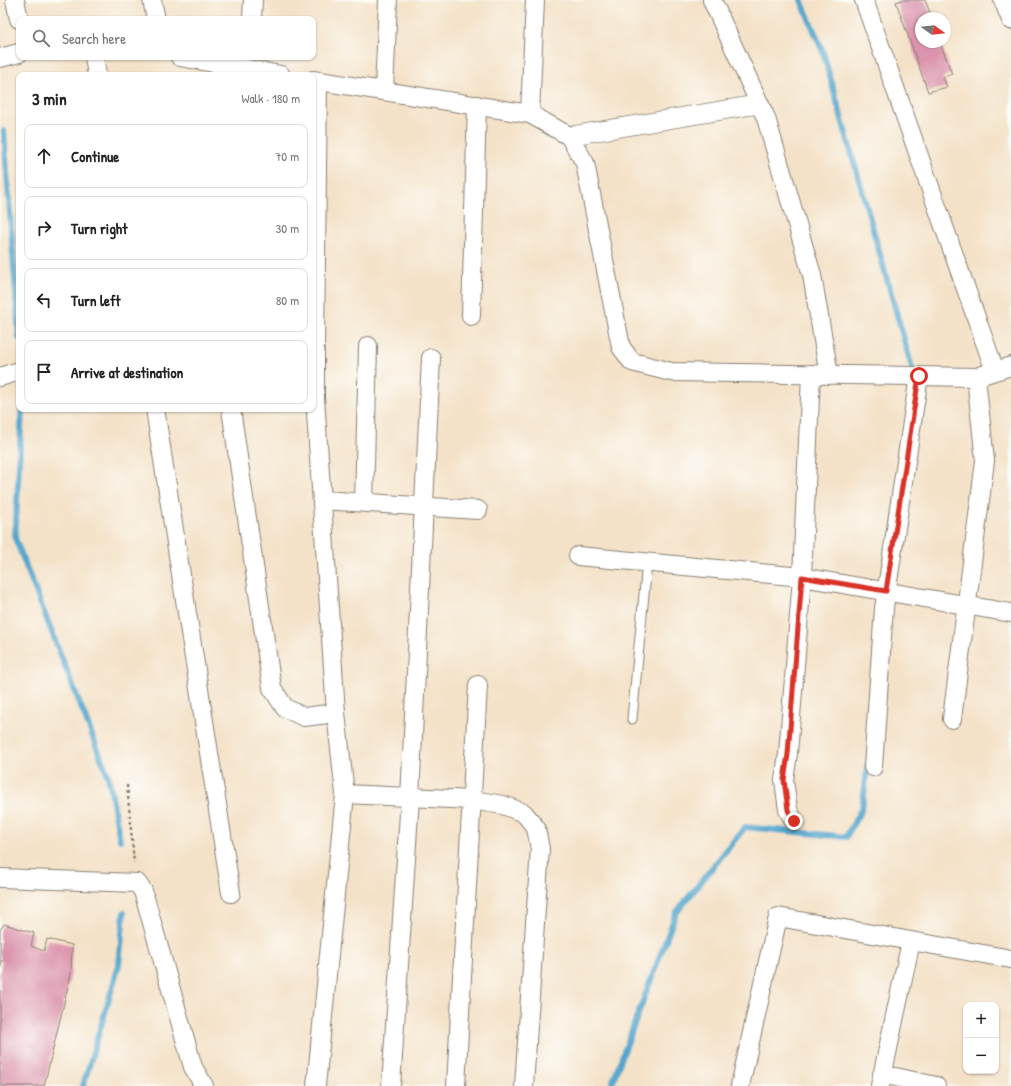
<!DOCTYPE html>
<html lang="en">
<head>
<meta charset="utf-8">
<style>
  body { margin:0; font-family:"Patrick Hand",sans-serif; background:#f6f6f6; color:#222 }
  .controls { position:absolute; right:12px; bottom:12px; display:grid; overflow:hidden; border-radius:8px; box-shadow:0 1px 3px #0004 }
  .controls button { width:36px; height:36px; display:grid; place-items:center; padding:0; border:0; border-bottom:1px solid #e0e0e0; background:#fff; color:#222; font:20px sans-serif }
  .compass { position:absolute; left:915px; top:12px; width:36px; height:36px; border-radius:50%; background:#fff; box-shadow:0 1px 3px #0004; rotate:105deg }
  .stop { position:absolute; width:12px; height:12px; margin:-9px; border:3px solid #d93025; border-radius:50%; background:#fff }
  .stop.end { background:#d93025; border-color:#fff; box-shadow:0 1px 4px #0008 }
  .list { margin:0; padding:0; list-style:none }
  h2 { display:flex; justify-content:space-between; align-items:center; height:52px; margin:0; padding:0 16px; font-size:17px }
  h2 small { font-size:13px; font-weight:400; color:#767676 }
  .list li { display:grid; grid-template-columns:26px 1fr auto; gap:12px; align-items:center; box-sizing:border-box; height:64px; margin:0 8px 8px; padding:0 8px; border:1px solid #e0e0e0; border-radius:8px }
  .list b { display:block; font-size:15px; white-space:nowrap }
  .list em { font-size:13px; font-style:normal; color:#767676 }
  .icon { flex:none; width:22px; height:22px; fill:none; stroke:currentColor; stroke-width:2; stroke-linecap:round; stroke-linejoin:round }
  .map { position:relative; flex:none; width:1011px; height:1086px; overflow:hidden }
  .search { position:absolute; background:#fff; box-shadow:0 1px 3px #0004; left:16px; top:16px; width:300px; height:44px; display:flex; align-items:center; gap:10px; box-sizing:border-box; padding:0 14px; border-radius:8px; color:#767676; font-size:15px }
  .panel { position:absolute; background:#fff; box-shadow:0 1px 3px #0004; left:16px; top:72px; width:300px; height:340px; border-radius:8px }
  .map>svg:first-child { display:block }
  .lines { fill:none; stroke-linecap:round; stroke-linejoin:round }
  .stream { stroke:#51a5cc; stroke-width:6 }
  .building { fill:#db94ad }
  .service-casing { stroke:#887f72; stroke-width:11 }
  .minor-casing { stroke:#887f72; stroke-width:20 }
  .path { stroke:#887f72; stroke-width:2.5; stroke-dasharray:3 3; stroke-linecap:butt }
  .service { stroke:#fff; stroke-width:9 }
  .minor { stroke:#fff; stroke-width:18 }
  .route { stroke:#d93025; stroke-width:5 }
</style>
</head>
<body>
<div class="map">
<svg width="1011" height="1086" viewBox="0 0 1011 1086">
  <rect width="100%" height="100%" fill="#fdfcf7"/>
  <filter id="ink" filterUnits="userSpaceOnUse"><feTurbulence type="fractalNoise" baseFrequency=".025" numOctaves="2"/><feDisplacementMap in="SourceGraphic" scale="8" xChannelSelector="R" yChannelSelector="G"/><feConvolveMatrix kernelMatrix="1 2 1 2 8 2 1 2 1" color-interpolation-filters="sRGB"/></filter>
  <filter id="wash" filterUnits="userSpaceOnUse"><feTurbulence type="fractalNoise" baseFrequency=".012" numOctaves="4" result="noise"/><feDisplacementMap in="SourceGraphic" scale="16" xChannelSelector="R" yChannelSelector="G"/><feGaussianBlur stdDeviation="0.9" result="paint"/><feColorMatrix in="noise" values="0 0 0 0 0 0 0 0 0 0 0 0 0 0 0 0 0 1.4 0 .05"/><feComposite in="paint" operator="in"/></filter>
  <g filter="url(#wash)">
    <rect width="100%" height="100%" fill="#f4e2c8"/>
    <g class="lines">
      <path class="stream" d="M801 0 823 52 912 368
        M4 131 19 338
        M22 409 15 538 108 776 120 840
        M83 1086 119 965 124 913
        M611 1086 676 913 745 827 846 837 862 808 868 765"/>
    </g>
    <g id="blocks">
      <path class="building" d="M902 0H925L932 18H921V42H940L952 74 943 77 947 87 928 92 896 2Z
        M4 924 34 933 31 946 44 951 47 939 72 945 71 974 44 1086H0V971L2 961H0V930Z"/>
    </g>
  </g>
  <g filter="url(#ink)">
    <use href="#blocks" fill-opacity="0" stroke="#887f72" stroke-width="1"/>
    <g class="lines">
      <defs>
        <path id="service" d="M632 719 647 563"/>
        <path id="minor" d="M15 0 19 19
          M152 0 156 19
          M712 0 766 118 812 275 829 375
          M864 0 995 371
          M1003 0 1011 20
          M252 19 253 0
          M94 57 97 75
          M180 57 281 75
          M0 58 19 53
          M313 80 530 114 569 136 585 163 621 347 632 362 671 372 976 377 1011 366
          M384 91 388 0
          M530 114 535 0
          M569 136 760 104
          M471 316 477 105
          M0 377 19 371
          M155 409 231 893
          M231 409 272 688 285 708 304 717 336 713
          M322 500 478 510
          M364 503 368 346
          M578 556 802 577 1011 613
          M952 719 985 461 976 377
          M873 767 884 608 919 376
          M345 794 472 800 503 805 524 813 536 828 540 849 524 1086
          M794 821 788 810 784 780 788 754 802 577 811 374
          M0 878 137 883 143 891 193 1067 204 1086
          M882 1074 936 1086
          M316 1086 345 794 336 713 315 398V348L318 81
          M391 1086 410 798 431 358
          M456 1086 478 685
          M740 1086 778 917 1011 959
          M880 1086 911 941"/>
      </defs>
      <use href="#service" class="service-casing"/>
      <use href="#minor" class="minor-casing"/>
      <path class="path" d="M127 785 134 863"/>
      <use href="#service" class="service"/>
      <use href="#minor" class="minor"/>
    </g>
  </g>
  <g class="lines" filter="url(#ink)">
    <path class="route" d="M794 821 788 810 784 780 788 754 802 577 886 591 919 376"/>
  </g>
</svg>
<div class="controls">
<button>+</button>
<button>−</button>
</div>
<svg class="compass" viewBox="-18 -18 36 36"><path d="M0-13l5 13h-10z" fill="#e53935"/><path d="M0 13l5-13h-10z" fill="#767676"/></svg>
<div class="stop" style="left:919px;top:376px"></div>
<div class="stop end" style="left:794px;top:821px"></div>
<div class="search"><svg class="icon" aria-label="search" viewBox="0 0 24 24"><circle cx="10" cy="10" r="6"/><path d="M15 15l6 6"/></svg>Search here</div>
<section class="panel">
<h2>3 min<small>Walk · 180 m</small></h2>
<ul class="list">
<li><svg class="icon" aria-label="ahead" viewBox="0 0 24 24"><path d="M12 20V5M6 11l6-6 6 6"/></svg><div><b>Continue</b></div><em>70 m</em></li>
<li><svg class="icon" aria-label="right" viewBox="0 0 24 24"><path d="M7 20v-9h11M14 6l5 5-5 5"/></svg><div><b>Turn right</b></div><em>30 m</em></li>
<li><svg class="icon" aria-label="left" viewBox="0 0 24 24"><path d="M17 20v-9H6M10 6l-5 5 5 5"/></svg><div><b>Turn left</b></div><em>80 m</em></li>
<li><svg class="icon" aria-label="arrive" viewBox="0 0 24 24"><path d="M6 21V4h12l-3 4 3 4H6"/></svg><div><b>Arrive at destination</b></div></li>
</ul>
</section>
</div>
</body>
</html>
